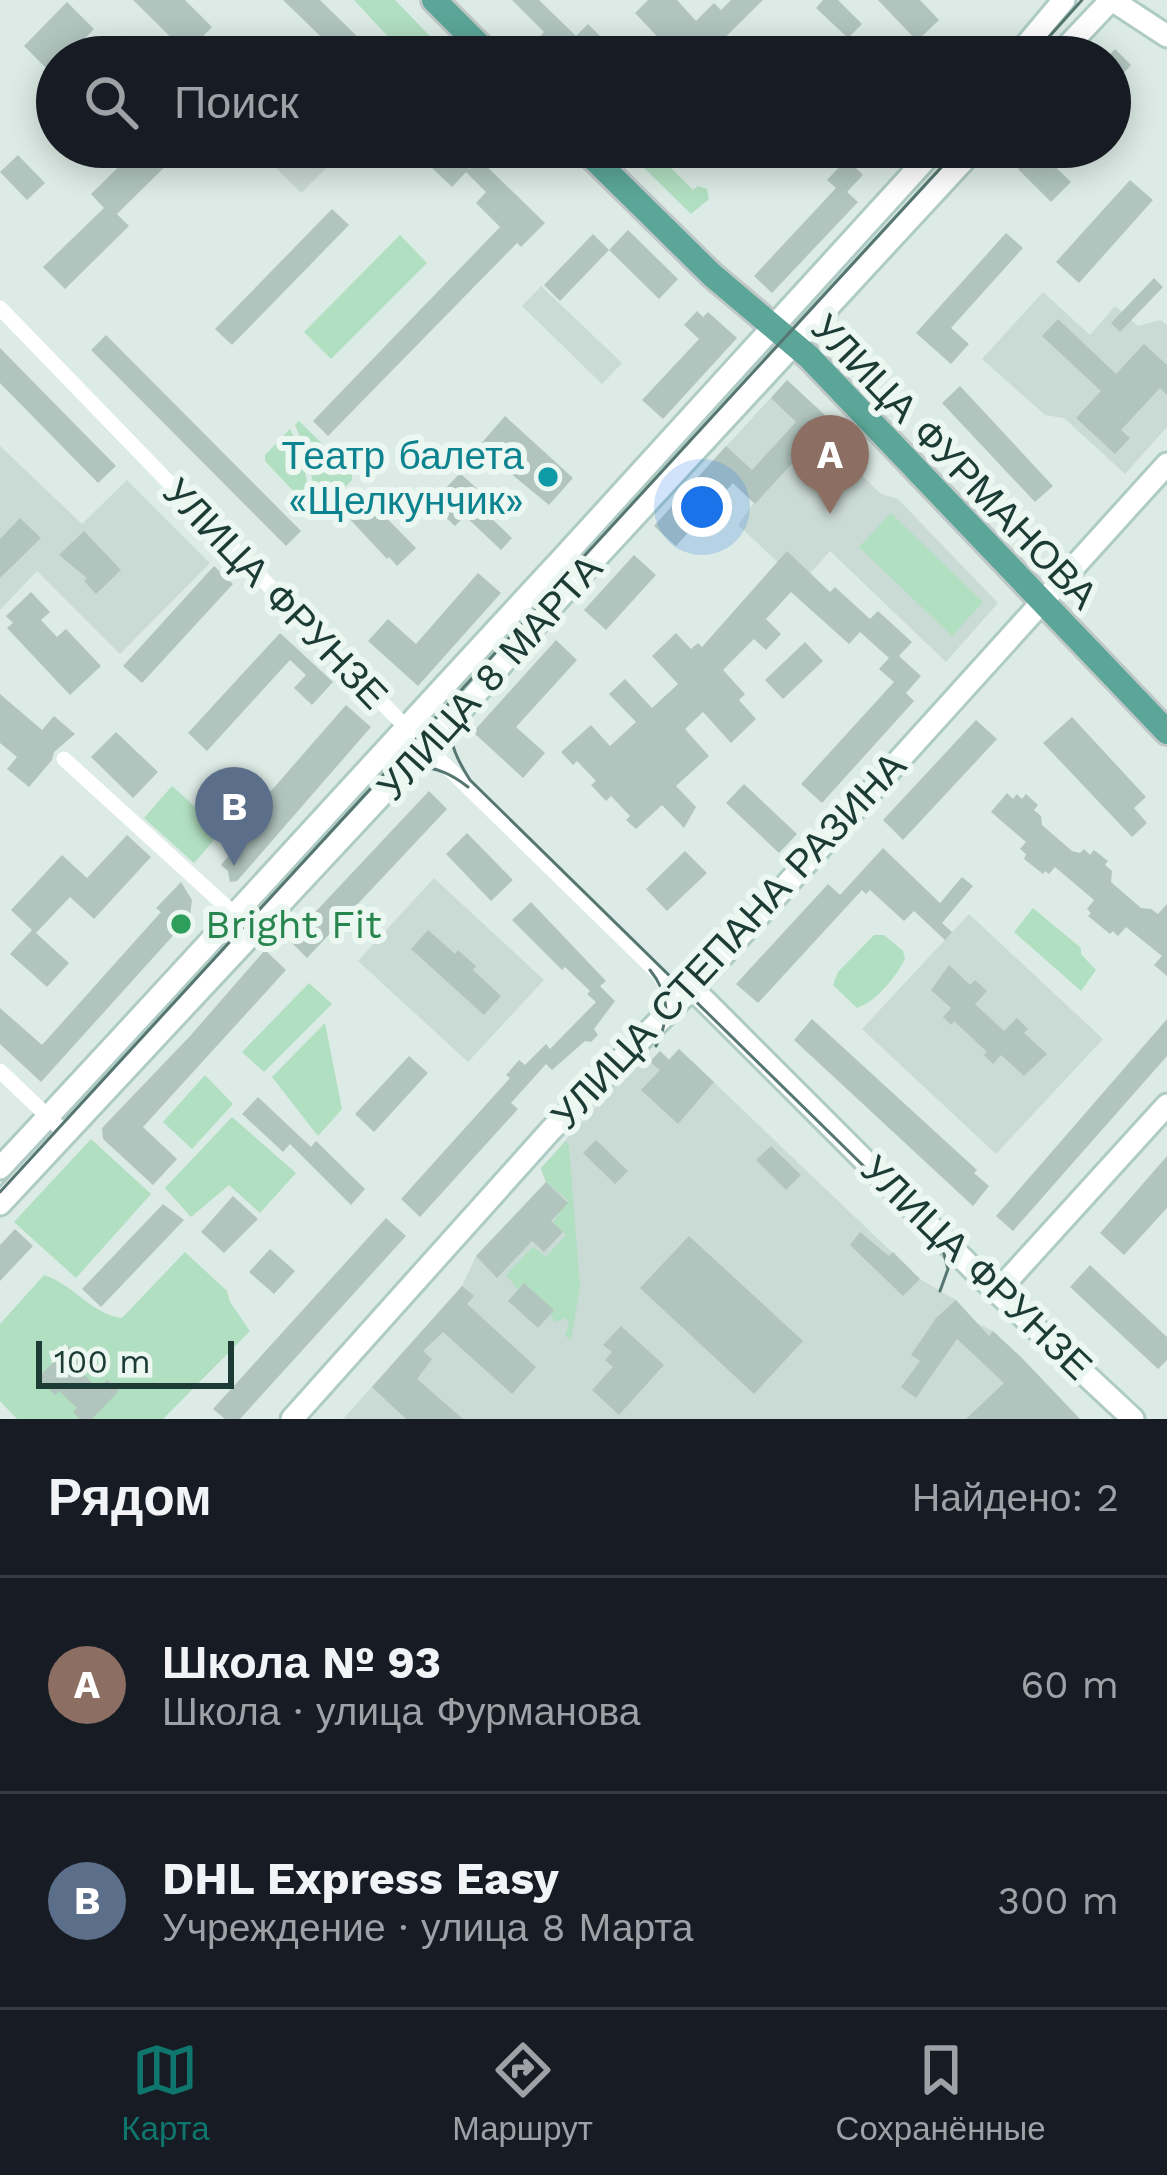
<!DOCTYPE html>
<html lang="ru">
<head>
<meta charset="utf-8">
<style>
  body { margin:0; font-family:"Work Sans",sans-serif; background:#242831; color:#f1f3f6 }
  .scale { position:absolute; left:36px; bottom:30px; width:198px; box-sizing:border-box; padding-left:12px; border:6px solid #1c3b35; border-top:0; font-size:33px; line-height:42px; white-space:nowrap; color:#1c3b35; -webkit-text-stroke:9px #ecf7f2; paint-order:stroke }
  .you { position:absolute; left:702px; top:507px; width:42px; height:42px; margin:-30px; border:9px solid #fff; border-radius:50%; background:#1a73e8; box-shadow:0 0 0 18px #1a73e833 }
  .badge { display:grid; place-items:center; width:78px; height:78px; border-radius:50%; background:#0f766e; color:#fff; font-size:39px; font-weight:700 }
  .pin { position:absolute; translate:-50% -99px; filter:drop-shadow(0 3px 6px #0008) }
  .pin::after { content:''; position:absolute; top:63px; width:42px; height:36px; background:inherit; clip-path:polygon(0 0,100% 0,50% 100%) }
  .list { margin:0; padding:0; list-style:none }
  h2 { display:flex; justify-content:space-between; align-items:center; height:156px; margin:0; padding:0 48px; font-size:51px }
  h2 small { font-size:39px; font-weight:400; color:#9ea1a6 }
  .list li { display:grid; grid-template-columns:78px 1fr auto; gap:36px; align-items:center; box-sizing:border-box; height:216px; padding:0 48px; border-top:3px solid #363941 }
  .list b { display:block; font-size:45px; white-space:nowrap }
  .list p { margin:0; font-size:39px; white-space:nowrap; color:#9ea1a6 }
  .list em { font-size:39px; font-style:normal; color:#9ea1a6 }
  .icon { flex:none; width:66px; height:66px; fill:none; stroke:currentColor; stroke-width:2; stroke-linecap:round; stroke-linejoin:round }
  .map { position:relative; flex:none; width:1167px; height:1419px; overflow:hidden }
  .search { position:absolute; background:#171b24; box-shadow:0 6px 30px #0003; left:36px; right:36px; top:36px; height:132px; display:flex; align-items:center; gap:30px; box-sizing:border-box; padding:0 42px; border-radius:66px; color:#9ea1a6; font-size:45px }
  .sheet { height:588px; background:#171b24 }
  nav { display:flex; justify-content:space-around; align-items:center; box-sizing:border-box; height:168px; border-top:3px solid #363941; background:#171b24; font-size:33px; color:#9ea1a6 }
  nav a { display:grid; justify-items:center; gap:6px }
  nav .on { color:#0f766e }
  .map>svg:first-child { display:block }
  .built { fill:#cadad4 }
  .green { fill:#b1dfc1 }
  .building { fill:#b1c5be }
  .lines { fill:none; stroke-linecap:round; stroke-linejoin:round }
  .secondary-casing { stroke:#aeccc3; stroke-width:27 }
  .primary-casing { stroke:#bfc8c6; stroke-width:30 }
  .street { stroke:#fff; stroke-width:15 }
  .secondary { stroke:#fff; stroke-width:21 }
  .primary { stroke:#5ba698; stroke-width:24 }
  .tram { stroke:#567771; stroke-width:3 }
  .culture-dot { fill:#0f9aa8; stroke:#ecf7f2; stroke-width:4.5 }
  .leisure-dot { fill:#2e9e5b; stroke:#ecf7f2; stroke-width:4.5 }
  .labels { text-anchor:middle; stroke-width:12; stroke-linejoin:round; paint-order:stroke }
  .culture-label { font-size:39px; fill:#0d838f; stroke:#ecf7f2; text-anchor:end }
  .street-label { font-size:39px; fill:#1c3b35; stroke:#ecf7f2 }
  .leisure-label { font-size:39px; fill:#27864d; stroke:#ecf7f2; text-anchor:start }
</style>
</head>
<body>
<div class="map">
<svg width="1167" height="1419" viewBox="0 0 1167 1419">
  <rect width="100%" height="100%" fill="#dcebe5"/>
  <path class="built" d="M274 147H347L301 193 274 166 283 156Z
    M541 286 622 363 602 384 522 306Z
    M1043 292 1090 335 1115 306 1138 326 1161 320 1167 325V427L1125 474 1064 418 1045 415 982 359Z
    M787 380 859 446 847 461 881 494 898 499 998 603 946 662 830 551 801 584 738 525 754 503 711 463Z
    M0 446 82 524 127 480 210 563 120 654 37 571 0 610Z
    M434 878 544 980 468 1062 358 961Z
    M969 914 1103 1039 996 1154 862 1029Z
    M679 1049 920 1279 956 1300 977 1323 993 1331 1079 1419H343L462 1286 476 1256 546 1183 541 1168 645 1051 653 1058 660 1051 669 1059Z"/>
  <path class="green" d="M354 0H395L450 57H387L384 53 394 43Z
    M623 147H650L693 190 698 186 707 189 709 199 691 214Z
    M400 235 427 263 331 359 304 332Z
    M299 421 352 473V480L319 514 307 453 295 425Z
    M290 429 301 452 313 512 265 461V455Z
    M891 513 983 602 952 636 859 547Z
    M172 786 222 831 194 863 144 818Z
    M1033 908 1081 948V954L1096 970 1081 991 1014 932Z
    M874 935H884L903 951 905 959C895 978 877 1001 857 1008L833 985 838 972Z
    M309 983 332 1004 264 1072 242 1052Z
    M325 1023 342 1109 318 1136 272 1077Z
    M205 1075 233 1104 192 1149 163 1122Z
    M232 1117 296 1173 260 1213 229 1185 191 1217 165 1188Z
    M91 1139 151 1194 76 1278 14 1222Z
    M566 1141 569 1146 580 1287 571 1340 565 1336 569 1322 565 1318 556 1322 550 1315 554 1310 525 1284 518 1290 506 1275 533 1247 546 1257 566 1235 553 1222 568 1200 546 1182 541 1168Z
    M185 1252 227 1291 230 1302 250 1331 163 1419H17L0 1401V1324L44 1275C74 1285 91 1314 122 1318Z"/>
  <path class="building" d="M133 0H185L212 27 187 53Z
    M283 0H320L372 51 366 57H342Z
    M512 0H539L576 36 588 24 606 42 592 57H557L538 39 544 32Z
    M648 0H677L696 21 714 3 721 10 731 0H763L705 57H658L668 48 635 13Z
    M823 0H838L862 24 848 38 816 8Z
    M878 0H920L939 20 917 41Z
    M67 2 94 29 67 57H57V67L51 73 24 46Z
    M1115 49 1131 65 1118 79 1130 90 1110 111V54Z
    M139 147H185L117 214 129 226 65 289 43 267 104 208 91 194Z
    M410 147H446L469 169 479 159 545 223 521 247 517 243 328 436 313 421 500 227 476 203 486 192 466 172 452 187Z
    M1037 149 1071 182 1051 202 1018 169Z
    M18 155 45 183 27 200 0 172Z
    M847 159 863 175 847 192 858 202 772 293 754 276 836 188 827 180Z
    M1130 180 1153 200 1079 283 1056 262Z
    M332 209 349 225 232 345 215 329Z
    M628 230 678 279 659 299 609 250Z
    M1006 233 1023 248 951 328 969 344 951 364 916 333Z
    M593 234 609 250 560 301 544 285Z
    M1154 278 1163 287 1120 332 1111 323Z
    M697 311 703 317 708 312 737 338 663 419 642 400 699 339 684 325Z
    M1058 319 1116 374 1144 344 1167 365V395L1160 388 1121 430 1130 438 1115 454 1076 418 1101 391 1042 336Z
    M106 335 301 531 286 546 91 350Z
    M0 348 116 466 98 483 0 383Z
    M787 380 831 421 755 504 733 483 676 546 654 526 726 446 752 470 796 422 771 398Z
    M960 386 1053 486 1035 502 942 403Z
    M505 416 573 478 549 505 492 458 486 466 470 462 482 449 479 446Z
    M460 473 484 495 488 492 499 502 487 514 512 538 501 550 465 516 455 526 431 504Z
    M365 496 416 548 397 566 389 557 387 559 346 515Z
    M20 518 41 538 0 578V539Z
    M84 531 121 570 96 594 84 581 87 578 59 555Z
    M787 551 830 592 835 587 870 619 878 611 912 642 899 656 921 676 906 693 914 701 822 803 801 784 894 682 879 669 889 658 860 632 849 644 791 592 766 619 781 634 766 650 754 639 723 670 745 694 739 700 756 719 731 743 703 712 685 729 709 756 676 786 696 807 684 828 662 805 636 829 626 820 630 816 611 796 606 801 591 785 596 781 577 761 573 765 561 752 591 725 610 746 636 722 609 694 625 679 652 708 678 684 652 656 676 633 691 649 698 643 702 647Z
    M634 555 656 575 606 630 584 610Z
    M214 566 233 584 142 683 123 666Z
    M478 573 501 593 418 686 368 641 388 619 416 644Z
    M31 592 50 612 41 620 57 637 66 629 101 666 70 695 7 628 13 623 6 616Z
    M280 633 333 682 312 705 294 688 306 675 290 660 207 751 188 733Z
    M556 640 577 660 516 727 545 753 523 778 473 732Z
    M805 642 823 661 783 699 765 680Z
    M0 694 42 730 54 716 75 734 54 752 52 760 29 787 7 769 17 757 0 743Z
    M346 705 371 727 237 881 230 882 228 871 221 865 265 814 257 807Z
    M1072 717 1146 797 1134 808 1147 823 1132 837 1043 743Z
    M976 720 997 739 903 840 883 820Z
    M116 732 158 772 133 798 91 757Z
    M744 784 797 834 779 853 726 803Z
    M429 791 447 809 307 958 289 940Z
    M1007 793 1013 799 1017 794 1022 799 1026 794 1038 805 1034 810 1041 816 1042 825 1072 851 1080 853 1084 849 1090 855 1094 850 1108 861 1105 865 1112 871 1111 882 1141 908 1151 909 1158 914 1167 904V976L1154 965 1162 956 1126 927 1118 936 1113 931 1110 934 1088 916 1091 913 1087 909 1094 900 1055 867 1049 874 1045 871 1043 874 1024 859 1026 854 1020 849 1026 842 991 812Z
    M467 833 513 880 491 901 446 854Z
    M127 835 151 857 94 919 70 897 36 933 69 963 47 987 10 954 32 930 11 910 62 855 87 878Z
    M883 848 940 903 962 877 973 886 942 923 952 932 945 940 914 911 904 921 870 890 866 894 862 890 758 1003 736 984 828 884 840 895Z
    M685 851 707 873 667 911 646 889Z
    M181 882 192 900 189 924 182 932 179 929 41 1082 0 1044V1008L42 1045 161 912 156 908Z
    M531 902 606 981 600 986 615 1001 594 1029 598 1035 591 1042 585 1041 552 1070 546 1064 511 1103 518 1109 420 1217 401 1199 510 1078 506 1075 519 1060 525 1065 546 1044 550 1049 596 1002 587 994 590 991 565 967 562 970 512 920Z
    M428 930 455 954 458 950 476 966 473 970 501 996 484 1015 411 949Z
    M265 950 286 970 143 1127 177 1159 153 1185 103 1139 102 1128 191 1035Z
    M949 965 970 985 975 980 987 991 975 1004 1004 1031 1017 1018 1028 1029 1024 1033 1047 1054 1024 1076 1001 1055 993 1064 984 1055 987 1052 954 1021 951 1025 943 1017 951 1008 931 990Z
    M812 1019 977 1170 974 1173 989 1186 973 1206 794 1040Z
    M1167 1019V1056L1013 1231 996 1216Z
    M679 1049 714 1082 678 1124 641 1090 660 1070 650 1062 660 1051 669 1060Z
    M409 1056 428 1073 374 1132 355 1114Z
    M258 1097 311 1147 316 1141 365 1189 351 1205 290 1144 283 1152 242 1114Z
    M596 1140 628 1171 615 1184 583 1153Z
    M771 1146 801 1175 786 1190 756 1160Z
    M1167 1156V1208L1124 1255 1100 1233Z
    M546 1182 568 1203 551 1221 563 1232 544 1252 532 1241 497 1278 476 1256Z
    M233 1196 258 1219 224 1253 201 1232Z
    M163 1204 184 1220 101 1307 82 1289Z
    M386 1218 406 1236 240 1419H225L213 1409Z
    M15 1229 33 1246 0 1281V1245Z
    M860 1232 889 1256 893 1252 920 1279 903 1296 850 1245Z
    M689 1236 803 1341 754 1394 640 1288Z
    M270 1249 295 1271 274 1294 249 1272Z
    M1090 1265 1167 1337V1360L1158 1369 1070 1287Z
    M524 1283 554 1310 538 1328 508 1301Z
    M462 1286 474 1296 467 1304 536 1367 512 1394 443 1332 423 1351 432 1359 417 1379 463 1419H406L372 1387Z
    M956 1300 989 1336 993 1331 1021 1357 1080 1419H966L1004 1383 957 1339 916 1398 901 1387 920 1361 911 1355 936 1318Z
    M621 1326 664 1365 619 1415 592 1390 613 1367 605 1360 612 1352 603 1345Z
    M69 1346 82 1358 75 1365 98 1389 107 1380 119 1391 92 1419H80L73 1412 77 1408 59 1391 55 1395 38 1378Z"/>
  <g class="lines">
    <defs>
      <path id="secondary" d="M1112 0 1167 36
        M1016 57 1064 0
        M1057 57 1111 0
        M692 988 981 1277 1133 1419
        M0 1168C188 968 372 763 559 562L937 147
        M0 1204 473 697 560 597 976 147
        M997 1292 1167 1105
        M292 1419 550 1131 703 977 1167 464"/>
      <path id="primary" d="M434 0 491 57
        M582 147 712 275 809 357 1167 732"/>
    </defs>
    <use href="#secondary" class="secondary-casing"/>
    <use href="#primary" class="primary-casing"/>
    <path class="street" d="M0 308 395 716 659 974 676 1003
      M64 759 254 932
      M0 1071 66 1134"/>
    <use href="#secondary" class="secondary"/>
    <use href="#primary" class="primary"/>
    <path class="tram" d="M1031 57 1082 0
      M456 699C444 731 452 752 470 780L941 1242 948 1269 940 1291
      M386 778C415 759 443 767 468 787
      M650 970C670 995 670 1018 656 1046
      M0 1192 960 147"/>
  </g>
  <circle class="culture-dot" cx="548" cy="477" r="12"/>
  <circle class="leisure-dot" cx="181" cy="924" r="12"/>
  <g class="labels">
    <g class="culture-label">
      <text x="524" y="469">Театр балета<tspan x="524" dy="45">«Щелкунчик»</tspan></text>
    </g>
    <g class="street-label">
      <text transform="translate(955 461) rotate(46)" y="14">УЛИЦА ФУРМАНОВА</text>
      <text transform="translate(276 593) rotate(46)" y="14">УЛИЦА ФРУНЗЕ</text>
      <text transform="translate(489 677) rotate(-48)" y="14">УЛИЦА 8 МАРТА</text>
      <text transform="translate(728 940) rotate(-47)" y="14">УЛИЦА СТЕПАНА РАЗИНА</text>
      <text transform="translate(977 1267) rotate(44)" y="14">УЛИЦА ФРУНЗЕ</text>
    </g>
    <g class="leisure-label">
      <text x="205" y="938">Bright Fit</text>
    </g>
  </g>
</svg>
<div class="scale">100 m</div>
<div class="you"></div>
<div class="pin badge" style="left:830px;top:514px;background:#8d6e63">A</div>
<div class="pin badge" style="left:234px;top:866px;background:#5c6f8a">B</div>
<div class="search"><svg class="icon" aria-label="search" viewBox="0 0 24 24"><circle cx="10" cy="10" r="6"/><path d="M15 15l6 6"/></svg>Поиск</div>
</div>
<section class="sheet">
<h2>Рядом<small>Найдено: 2</small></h2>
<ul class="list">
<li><span class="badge" style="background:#8d6e63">A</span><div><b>Школа № 93</b><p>Школа · улица Фурманова</p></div><em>60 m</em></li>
<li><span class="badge" style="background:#5c6f8a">B</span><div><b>DHL Express Easy</b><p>Учреждение · улица 8 Марта</p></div><em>300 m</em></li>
</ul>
</section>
<nav>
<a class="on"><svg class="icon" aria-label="map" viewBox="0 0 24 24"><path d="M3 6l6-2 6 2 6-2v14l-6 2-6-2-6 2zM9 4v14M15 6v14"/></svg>Карта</a>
<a><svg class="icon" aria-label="directions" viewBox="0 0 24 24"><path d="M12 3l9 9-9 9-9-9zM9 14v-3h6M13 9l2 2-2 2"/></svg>Маршрут</a>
<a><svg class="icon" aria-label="saved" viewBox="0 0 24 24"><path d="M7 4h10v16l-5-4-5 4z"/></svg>Сохранённые</a>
</nav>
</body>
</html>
